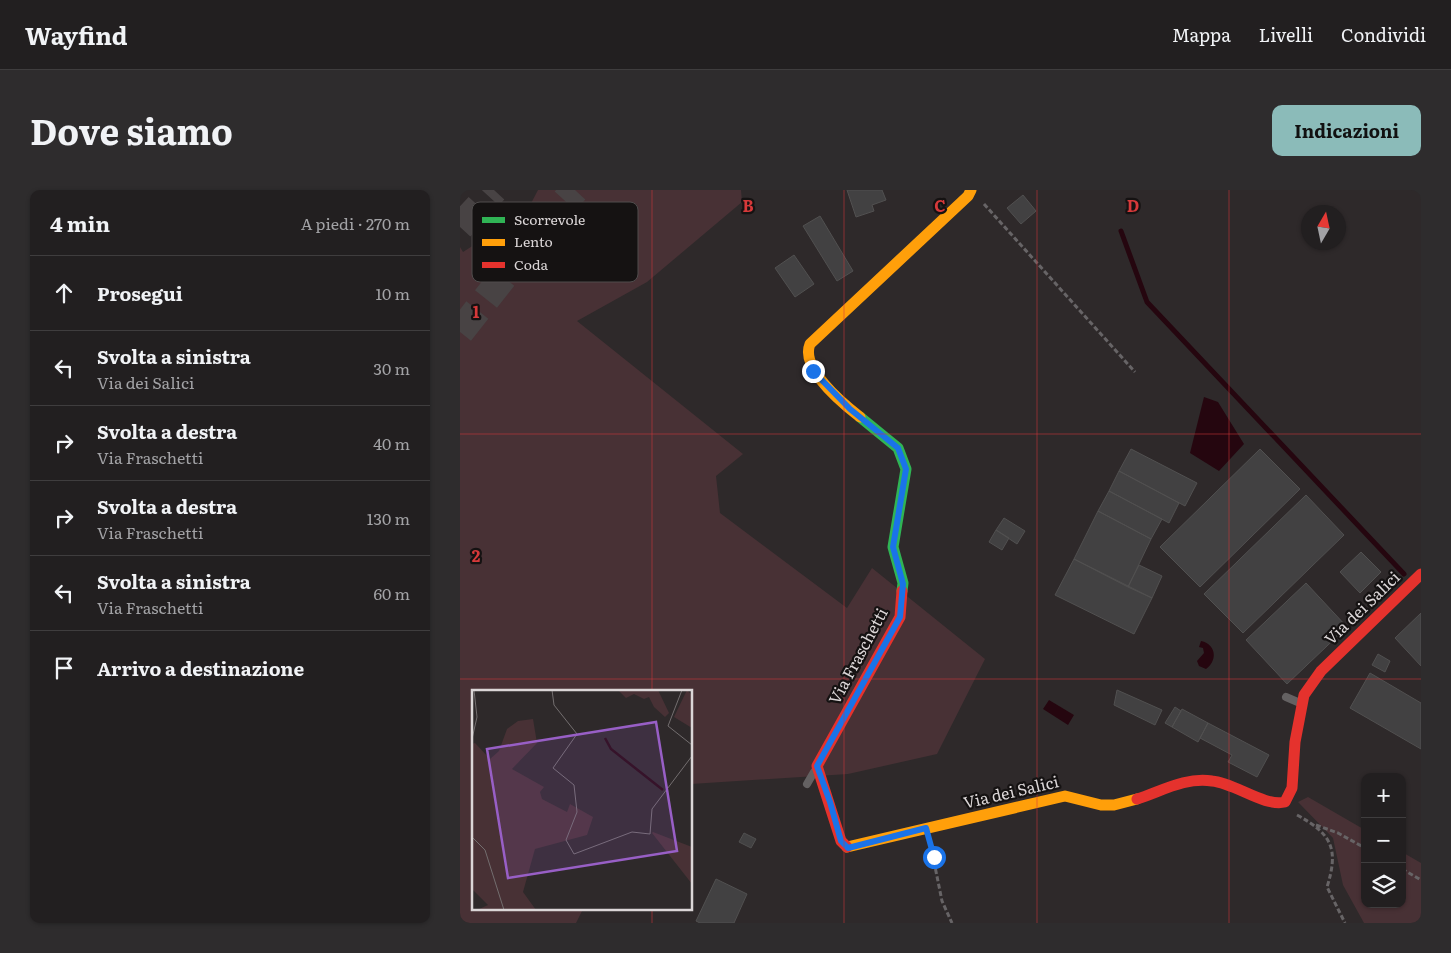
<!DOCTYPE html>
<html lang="it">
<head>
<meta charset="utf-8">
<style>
  body { margin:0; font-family:Literata,serif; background:#2e2c2d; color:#f1f3f6 }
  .controls { position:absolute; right:15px; bottom:15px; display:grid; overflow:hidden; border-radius:10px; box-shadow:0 1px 4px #0004 }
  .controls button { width:45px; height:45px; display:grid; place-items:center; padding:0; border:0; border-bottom:1px solid #3f3d3e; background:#221f20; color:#f1f3f6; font:25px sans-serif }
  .compass { position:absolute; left:841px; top:15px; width:45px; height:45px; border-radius:50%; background:#221f20; box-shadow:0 1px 4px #0004; rotate:9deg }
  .stop { position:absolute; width:15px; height:15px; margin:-11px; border:4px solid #1a73e8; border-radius:50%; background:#fff }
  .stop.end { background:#1a73e8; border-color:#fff; box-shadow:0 1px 5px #0008 }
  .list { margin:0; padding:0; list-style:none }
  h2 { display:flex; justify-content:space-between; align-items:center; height:65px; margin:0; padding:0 20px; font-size:21px }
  h2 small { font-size:16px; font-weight:400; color:#a2a2a5 }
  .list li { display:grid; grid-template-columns:32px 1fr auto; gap:15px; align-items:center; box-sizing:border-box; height:75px; padding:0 20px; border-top:1px solid #3f3d3e }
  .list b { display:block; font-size:19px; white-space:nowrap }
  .list p { margin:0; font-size:16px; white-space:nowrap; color:#a2a2a5 }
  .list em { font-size:16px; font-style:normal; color:#a2a2a5 }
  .icon { flex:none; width:28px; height:28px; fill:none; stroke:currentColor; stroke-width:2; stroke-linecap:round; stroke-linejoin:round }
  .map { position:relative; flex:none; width:961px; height:733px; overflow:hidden; border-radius:10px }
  header { display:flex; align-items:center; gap:30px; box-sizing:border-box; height:70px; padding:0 25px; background:#221f20; border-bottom:1px solid #3f3d3e }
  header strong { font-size:24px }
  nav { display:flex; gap:28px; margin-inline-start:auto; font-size:18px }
  .intro { display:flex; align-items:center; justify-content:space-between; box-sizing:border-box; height:120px; padding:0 30px }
  h1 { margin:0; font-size:35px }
  .button { padding:12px 22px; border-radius:10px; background:#8bbbb9; color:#111; font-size:18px; font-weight:700 }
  main { display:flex; gap:30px; padding:0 30px }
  aside { flex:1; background:#221f20; border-radius:10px; box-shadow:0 1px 4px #0004 }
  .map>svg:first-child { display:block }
  .green { fill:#483135 }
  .water { fill:#25060f }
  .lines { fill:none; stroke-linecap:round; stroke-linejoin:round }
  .stream { stroke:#25060f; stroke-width:5 }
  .building { fill:#424142; stroke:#515050 }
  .highway-tunnel { stroke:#484344; stroke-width:28; stroke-dasharray:28 14; stroke-linecap:butt }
  .path { stroke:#676466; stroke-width:3; stroke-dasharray:5 2.5; stroke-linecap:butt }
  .lane { stroke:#646162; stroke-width:8 }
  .fast { stroke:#30b455; stroke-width:11 }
  .slow { stroke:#ff9f0a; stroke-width:11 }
  .jam { stroke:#e5322d; stroke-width:11 }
  .route { stroke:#1a73e8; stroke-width:6 }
  .grid { fill:none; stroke:#d6393a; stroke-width:1; stroke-opacity:0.55 }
  .labels { text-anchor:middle; stroke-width:4.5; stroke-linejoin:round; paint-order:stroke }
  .street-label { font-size:16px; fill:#dbd6d7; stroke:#151212 }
  .inset-river { fill:none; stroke:#25060f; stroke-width:2.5 }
  .inset-road { fill:none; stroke:#736e6f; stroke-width:1 }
  .view { fill:#985fc6; fill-opacity:0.15; stroke:#985fc6; stroke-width:2.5 }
  .inset-edge { fill:none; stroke:#dbd6d7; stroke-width:2.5 }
  .key { fill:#151212; stroke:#504d4d; stroke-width:1 }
  .key-label { font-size:14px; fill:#dbd6d7 }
  .grid-label { font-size:16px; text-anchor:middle; font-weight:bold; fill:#d6393a; stroke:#151212; stroke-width:4.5; stroke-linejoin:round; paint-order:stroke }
</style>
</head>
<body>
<header>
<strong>Wayfind</strong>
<nav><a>Mappa</a><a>Livelli</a><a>Condividi</a></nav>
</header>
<div class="intro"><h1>Dove siamo</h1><a class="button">Indicazioni</a></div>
<main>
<aside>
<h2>4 min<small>A piedi · 270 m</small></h2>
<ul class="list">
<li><svg class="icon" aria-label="ahead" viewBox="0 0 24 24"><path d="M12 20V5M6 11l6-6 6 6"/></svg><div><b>Prosegui</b></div><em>10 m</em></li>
<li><svg class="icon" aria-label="left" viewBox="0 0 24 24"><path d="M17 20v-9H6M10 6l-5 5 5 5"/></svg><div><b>Svolta a sinistra</b><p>Via dei Salici</p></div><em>30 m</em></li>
<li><svg class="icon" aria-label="right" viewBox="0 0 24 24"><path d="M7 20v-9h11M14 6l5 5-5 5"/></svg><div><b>Svolta a destra</b><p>Via Fraschetti</p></div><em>40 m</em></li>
<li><svg class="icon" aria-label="right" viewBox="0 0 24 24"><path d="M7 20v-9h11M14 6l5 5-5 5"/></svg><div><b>Svolta a destra</b><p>Via Fraschetti</p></div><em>130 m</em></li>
<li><svg class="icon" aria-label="left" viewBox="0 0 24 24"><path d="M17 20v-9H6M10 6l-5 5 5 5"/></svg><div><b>Svolta a sinistra</b><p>Via Fraschetti</p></div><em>60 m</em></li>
<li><svg class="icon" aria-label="arrive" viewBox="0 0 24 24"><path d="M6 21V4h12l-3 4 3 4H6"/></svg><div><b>Arrivo a destinazione</b></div></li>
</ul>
</aside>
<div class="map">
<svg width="961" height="733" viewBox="0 0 961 733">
  <rect width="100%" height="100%" fill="#2e292a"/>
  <path class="green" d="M78 0H281L282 12 187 92 117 131 283 264 256 286 260 323 387 418 412 378 525 469 477 564 388 584 231 594V502H14V719H123L116 733H0V57L3 62 67 21Z
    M848 607 905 640V714H942V662L961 673V733H904L883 695 873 648 838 612Z"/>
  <path class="water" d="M744 207 758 212 784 254 759 281 730 263Z
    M741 451C756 454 758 470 746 479L739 476 737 471 744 463 743 458 739 457Z
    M589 510 614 525 608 535 583 519Z"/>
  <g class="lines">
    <path class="stream" d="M661 41 687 112 944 384"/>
  </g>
  <path class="building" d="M387 0H422L426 10 412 15 414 21 396 27Z
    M563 5 576 21 561 34 547 18Z
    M360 26 393 81 377 91 343 36Z
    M334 65 354 94 335 107 315 78Z
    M671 259 737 293 725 316 659 281Z
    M800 259 840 299 740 397 700 357Z
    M659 281 719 313 709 333 649 301Z
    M649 301 702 329 691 349 638 321Z
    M846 305 884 345 783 443 744 404Z
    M638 321 691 349 668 397 614 369Z
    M544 328 565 341 557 354 536 340Z
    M536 340 549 348 542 360 529 352Z
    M901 362 921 382 900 403 880 382Z
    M614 369 692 408 674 444 595 405Z
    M679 375 702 386 692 408 668 397Z
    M846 393 887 437 827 494 786 450Z
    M961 423V476L935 448Z
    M918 464 930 471 925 482 912 475Z
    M910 483 961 513V559L890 518Z
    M657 500 702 520 695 535 654 515Z
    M715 517 721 521 712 537 705 533Z
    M722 519 748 533 738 552 712 537Z
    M748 533 809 565 797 587 768 572 772 565 740 548Z
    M284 643 296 649 291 658 279 652Z
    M256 689 287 704 274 733H240L236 731Z"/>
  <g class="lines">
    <path class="highway-tunnel" d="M0 37 34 0
      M0 142 93 24 115 0"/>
    <path class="path" d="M524 14 675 182
      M837 625C872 644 879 659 867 697L885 733
      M856 635 878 643 905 658
      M471 657 482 711 492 733
      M942 679 961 690"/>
    <path class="lane" d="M826 507 840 513
      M347 594 354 582"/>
    <path class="fast" d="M400 227 438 258 446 279 433 357 443 393 442 401"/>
    <path class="slow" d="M400 227C382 213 340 178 350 154L508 6 511 0
      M387 657 605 606 641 615H654L677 609"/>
    <path class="jam" d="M677 609C702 601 725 587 752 591 775 593 804 617 825 612L832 598 835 552 844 505 861 481 961 384
      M387 657 381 651 357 576 440 427 442 401"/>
  </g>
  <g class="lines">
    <path class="route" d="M353 181 390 219 438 258 446 279 433 357 443 394 440 427 357 576 370 612 381 651 388 658 466 638 474 667"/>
  </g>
  <path class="grid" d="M192 0V502M384 0V733M577 0V733M769 0V733M0 244H961M0 489H961M192 719V733"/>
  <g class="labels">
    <g class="street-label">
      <text transform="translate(902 418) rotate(-44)" y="6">Via dei Salici</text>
      <text transform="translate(398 466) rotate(-62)" y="6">Via Fraschetti</text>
      <text transform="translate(551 602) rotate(-13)" y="6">Via dei Salici</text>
    </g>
  </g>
  <g transform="translate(12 500)">
    <rect width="220" height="220" fill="#2e292a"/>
    <path d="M146 0H186L197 23 193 27 182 17 177 7 172 9 162 4 154 8ZM215 0 220 5V38L202 27ZM61 29 65 53 40 79 72 97 68 102 70 109 95 122 98 114 121 127 115 145 63 159 51 202 64 220H5L16 215 0 199V54L3 53 18 69 27 61 35 39 46 31ZM181 142 220 157V194L180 143Z" fill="#483135"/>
    <path class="inset-river" d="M133 48 139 59 191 100"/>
    <path class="inset-road" d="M80 0 82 15 105 44M210 0 196 36 220 55M105 44 81 78 102 95 105 122 94 150 102 164 160 142 178 144 180 119 220 66M0 49 5 27 2 0M0 147 13 160 32 220"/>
    <path class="view" d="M184 32 205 161 36 188 15 59Z"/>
    <rect width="220" height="220" class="inset-edge"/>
  </g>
  <rect x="12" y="12" width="166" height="80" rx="8" class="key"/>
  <rect x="22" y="27" width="23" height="6" fill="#30b455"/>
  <rect x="22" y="49" width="23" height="7" fill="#ff9f0a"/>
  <rect x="22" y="72" width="23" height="6" fill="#e5322d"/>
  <g class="key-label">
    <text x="54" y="35">Scorrevole</text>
    <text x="54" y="57">Lento</text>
    <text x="54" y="80">Coda</text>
  </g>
  <g class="grid-label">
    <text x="288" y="22">B</text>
    <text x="480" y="22">C</text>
    <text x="673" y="22">D</text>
    <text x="16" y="128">1</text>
    <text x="16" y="372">2</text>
  </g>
</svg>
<div class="controls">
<button>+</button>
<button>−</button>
<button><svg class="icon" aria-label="layers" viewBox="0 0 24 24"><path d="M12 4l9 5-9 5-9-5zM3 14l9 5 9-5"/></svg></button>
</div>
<svg class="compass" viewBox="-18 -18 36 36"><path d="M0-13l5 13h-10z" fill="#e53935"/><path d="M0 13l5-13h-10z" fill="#a2a2a5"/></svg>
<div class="stop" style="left:474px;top:667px"></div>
<div class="stop end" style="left:353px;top:181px"></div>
</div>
</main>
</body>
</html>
